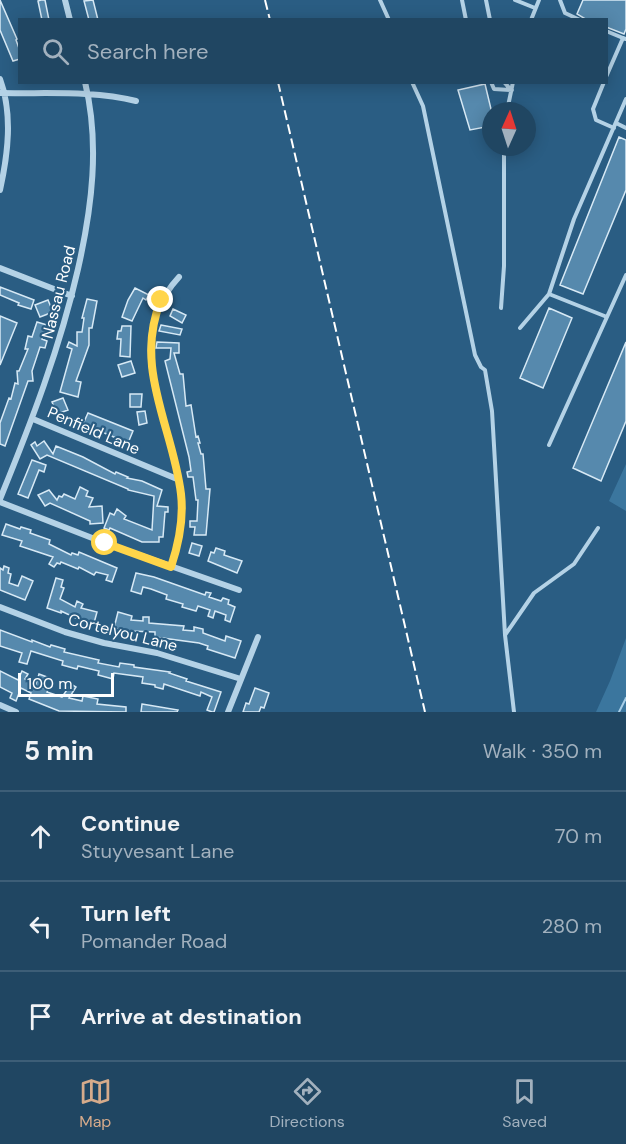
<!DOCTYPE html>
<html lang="en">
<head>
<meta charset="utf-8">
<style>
  body { margin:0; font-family:"DM Sans",sans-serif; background:#284d68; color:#f1f3f6 }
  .compass { position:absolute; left:482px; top:102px; width:54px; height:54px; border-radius:50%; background:#204662; box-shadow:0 3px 15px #0003; rotate:3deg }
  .scale { position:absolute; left:18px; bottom:15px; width:96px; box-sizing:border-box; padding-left:6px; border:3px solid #fff; border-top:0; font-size:16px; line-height:21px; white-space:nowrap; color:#fff; -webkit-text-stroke:4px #2a5d83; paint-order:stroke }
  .stop { position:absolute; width:18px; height:18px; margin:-14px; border:4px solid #ffd54a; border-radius:50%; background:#fff }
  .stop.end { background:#ffd54a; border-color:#fff; box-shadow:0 2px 6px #0008 }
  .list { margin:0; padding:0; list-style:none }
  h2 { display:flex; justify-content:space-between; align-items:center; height:78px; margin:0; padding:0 24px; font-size:26px }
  h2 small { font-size:20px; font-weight:400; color:#a2b1be }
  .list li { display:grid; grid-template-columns:39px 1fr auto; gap:18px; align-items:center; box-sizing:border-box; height:90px; padding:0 24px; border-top:2px solid #3d5e77 }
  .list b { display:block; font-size:22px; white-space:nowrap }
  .list p { margin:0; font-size:20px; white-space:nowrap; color:#a2b1be }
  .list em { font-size:20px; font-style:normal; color:#a2b1be }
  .icon { flex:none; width:33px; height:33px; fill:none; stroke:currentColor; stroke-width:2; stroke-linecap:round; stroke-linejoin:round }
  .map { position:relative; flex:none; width:626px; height:712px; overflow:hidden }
  .search { position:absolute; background:#204662; box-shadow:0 3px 15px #0003; left:18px; right:18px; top:18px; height:66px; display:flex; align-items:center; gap:15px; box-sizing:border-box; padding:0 21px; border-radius:0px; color:#a2b1be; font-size:22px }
  .sheet { height:348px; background:#204662 }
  nav { display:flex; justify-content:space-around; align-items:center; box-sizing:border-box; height:84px; border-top:2px solid #3d5e77; background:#204662; font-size:16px; color:#a2b1be }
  nav a { display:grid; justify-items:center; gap:3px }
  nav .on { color:#d6ab8b }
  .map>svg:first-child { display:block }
  .green { fill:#3b769e }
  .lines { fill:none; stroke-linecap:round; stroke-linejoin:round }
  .stream { stroke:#a8cee7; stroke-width:2 }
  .building { fill:#5689ad; stroke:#d7e9f5; stroke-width:1.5 }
  .lane { stroke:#b4d2e6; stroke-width:4 }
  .street { stroke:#b4d2e6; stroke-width:6 }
  .rail { stroke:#fff; stroke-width:2; stroke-dasharray:10 4.5; stroke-linecap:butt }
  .route { stroke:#ffd54a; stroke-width:8 }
  .labels { text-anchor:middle; stroke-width:4.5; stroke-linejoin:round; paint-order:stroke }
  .street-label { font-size:16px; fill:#fff; stroke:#2a5d83 }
</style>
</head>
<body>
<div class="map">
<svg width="626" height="712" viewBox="0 0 626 712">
  <rect width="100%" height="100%" fill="#2a5d83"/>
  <path class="green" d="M626 464V511L609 501Z
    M626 638V712H596L610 681Z"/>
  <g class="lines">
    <path class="stream" d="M619 712 626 698"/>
  </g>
  <path class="building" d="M0 0 17 39 16 40 20 51V59L13 61 0 30Z
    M41 0H45L49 20H42L38 1Z
    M93 0 98 20H89L84 1Z
    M583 0H626V29L624 34 606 27V20H587L577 14Z
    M485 84 491 109V126L470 130 458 90Z
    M619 137 626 140V190L583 294 560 285Z
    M0 287 34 300 31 309 18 305 19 303 0 295Z
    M135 288 149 295 146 300 143 298 132 321 122 317 128 300Z
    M87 299 97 301 92 328H89V345L76 381 81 382 78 397 60 392 72 349 67 347 69 342 77 346V332H82L84 318H82Z
    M48 300 53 312 40 317 35 305Z
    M549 308 572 318 543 388 520 378Z
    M173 309 186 315 182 323 170 316Z
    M0 316 17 323 0 365Z
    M37 322 47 325 42 339 47 341 45 348 40 347 32 371 33 381H28L5 446 0 444V423L9 398 11 399 15 383 18 384 17 371H19L28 349H25L28 336 32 337Z
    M161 325 182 329 180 335 159 331Z
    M122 326H131L130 357 120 356 121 339H117L118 331H121Z
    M157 342 179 343V353H174L180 374H183L186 406 191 405 196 437 198 436 200 443H198L201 454H203L206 489H210L206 535H194L195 527H190V521H197L198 500H196L193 477H188L187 472 191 471 189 457 165 361 170 359 171 348H156Z
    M626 342V421L601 481 573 468Z
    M131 361 135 373 122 377 118 365Z
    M130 394H142L141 407H130Z
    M63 398 68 410 57 414 52 402Z
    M145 411 147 423 139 425 137 412Z
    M88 413 133 431 128 443 83 424Z
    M44 441 53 454 56 446 83 457 115 474 116 472 128 477 127 478 142 481 162 490 157 506 168 507V512H165L163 537H159V542H142L110 528 109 530 104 528 110 513 114 515 117 509 126 516 124 519 152 530 154 496 128 490V489L47 455 40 459 31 445 35 442 37 446Z
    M32 460 46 465 44 472 39 470 28 498 18 494Z
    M80 487 88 491 86 496 93 498 89 507 102 506 103 523 90 524V521L50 503 45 506 38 495 49 490 57 500 59 496 62 497 64 494 75 499Z
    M6 524 20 529 21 527 31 530 30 533 50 540 49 544 71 555 72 553 78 555 79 552 117 568 112 582 106 580 108 575 96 572 94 575 79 567 78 569 61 562 60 564 57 563 54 567 49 564 53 557 20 546 22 541 2 535Z
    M192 543 202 546 199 556 189 553Z
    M216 548 225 551 224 555 242 561 237 573 208 561 211 552 214 553Z
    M4 566 9 568 8 573 11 574 9 583 18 586 22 576 33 581 25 600 0 590V568L3 570Z
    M136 573 154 577 205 595 206 592 211 593 209 597 221 601 223 598 229 600 228 604 235 607 230 622 225 620 226 615 215 611 213 618 208 616 210 610 198 606 196 611 182 607 183 604 166 599 167 595 151 589 143 587 141 594 131 591Z
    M56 578 63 580 61 587 64 588 60 599 75 607 77 601 83 604 81 608 97 612 94 623 80 620 61 611V613L47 608Z
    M118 612 132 616 131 620 143 621V617H149V623L184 626 183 630 194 631V627L203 629V633L225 641 226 636 241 641 235 658 207 649 208 646 199 643 155 637V632L129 631 114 628Z
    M0 630 32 642V640L50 647 51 645 65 649 64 652 99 660 98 663 119 667 120 663 134 665V667L170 672 169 673 187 679 186 681 221 692 214 712H212L207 710 212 697 201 692 200 696 164 684 163 689 155 687V685L142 683 143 677 114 673 113 679 98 675 99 671 78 666 77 669 62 665 63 661 31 651 27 664 19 662 22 653 0 646Z
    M0 671 18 680 22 671 28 674 25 679 36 684 39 674 47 677 43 688 48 690 47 692 62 697 71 684 76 687 69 698 82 701 83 696 98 699 97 704 126 707V712L59 711 29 699 31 693 21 688 16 701 10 698 12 693 0 687Z
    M255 688 269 693 264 708 261 707 259 712H243L246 703 249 704Z
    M142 704 178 710 177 712H141Z"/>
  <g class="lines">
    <path class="lane" d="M380 0 389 20
      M462 0 466 20
      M486 0 490 20
      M515 0 535 8
      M560 0 565 13 580 20
      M531 20 539 0
      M606 31 623 38
      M606 77 623 38 626 39
      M412 82 423 106 475 355 481 367 485 370 492 411 505 635
      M491 82 494 89 512 90
      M504 82 511 90
      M604 82 593 109 596 120 614 128
      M507 111 513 82
      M616 123 626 128
      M549 294 607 317
      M501 308 504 266V147
      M520 328 549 294 574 219 626 99
      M549 445 626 275
      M514 712 505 635 534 593 574 564 598 528"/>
    <path class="street" d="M65 0 70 20
      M0 79C13 114 8 154 0 190
      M0 93C45 94 93 90 136 101
      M0 268 72 296
      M33 419 177 479
      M0 499C31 423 60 348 78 269 92 207 100 144 85 82
      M0 502 105 543 239 590
      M171 567C179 543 183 520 181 495 173 420 118 343 179 277
      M0 607 65 632 104 643 157 653 241 679
      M0 705 16 712
      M228 712 258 637"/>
    <path class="rail" d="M265 0 270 20
      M278 82 425 712"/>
  </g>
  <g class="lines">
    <path class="route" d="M105 543 171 567C179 543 184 520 181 494 173 427 133 368 161 300"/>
  </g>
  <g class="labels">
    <g class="street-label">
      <text transform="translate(58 292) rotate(-76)" y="6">Nassau Road</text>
      <text transform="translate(94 430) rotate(23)" y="6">Penfield Lane</text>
      <text transform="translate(123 632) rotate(14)" y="6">Cortelyou Lane</text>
    </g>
  </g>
</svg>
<svg class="compass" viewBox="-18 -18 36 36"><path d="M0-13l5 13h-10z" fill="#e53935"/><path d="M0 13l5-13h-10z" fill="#a2b1be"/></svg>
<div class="scale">100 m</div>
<div class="stop" style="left:105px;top:543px"></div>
<div class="stop end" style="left:161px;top:300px"></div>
<div class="search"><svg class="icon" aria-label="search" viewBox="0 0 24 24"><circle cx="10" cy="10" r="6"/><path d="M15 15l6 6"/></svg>Search here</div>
</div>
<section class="sheet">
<h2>5 min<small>Walk · 350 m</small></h2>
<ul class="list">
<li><svg class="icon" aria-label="ahead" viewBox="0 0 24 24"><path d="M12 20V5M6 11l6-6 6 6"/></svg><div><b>Continue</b><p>Stuyvesant Lane</p></div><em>70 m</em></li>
<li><svg class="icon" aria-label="left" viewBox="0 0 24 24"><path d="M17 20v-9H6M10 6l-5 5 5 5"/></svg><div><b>Turn left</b><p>Pomander Road</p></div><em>280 m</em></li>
<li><svg class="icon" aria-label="arrive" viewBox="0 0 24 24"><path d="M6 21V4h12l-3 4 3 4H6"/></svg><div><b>Arrive at destination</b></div></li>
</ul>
</section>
<nav>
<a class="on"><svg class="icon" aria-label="map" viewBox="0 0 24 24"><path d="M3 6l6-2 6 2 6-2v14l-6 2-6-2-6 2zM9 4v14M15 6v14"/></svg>Map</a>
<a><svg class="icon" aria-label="directions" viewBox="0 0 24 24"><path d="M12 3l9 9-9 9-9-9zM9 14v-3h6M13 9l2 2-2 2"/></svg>Directions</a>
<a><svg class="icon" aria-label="saved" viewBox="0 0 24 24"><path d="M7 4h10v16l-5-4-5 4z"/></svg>Saved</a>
</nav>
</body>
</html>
